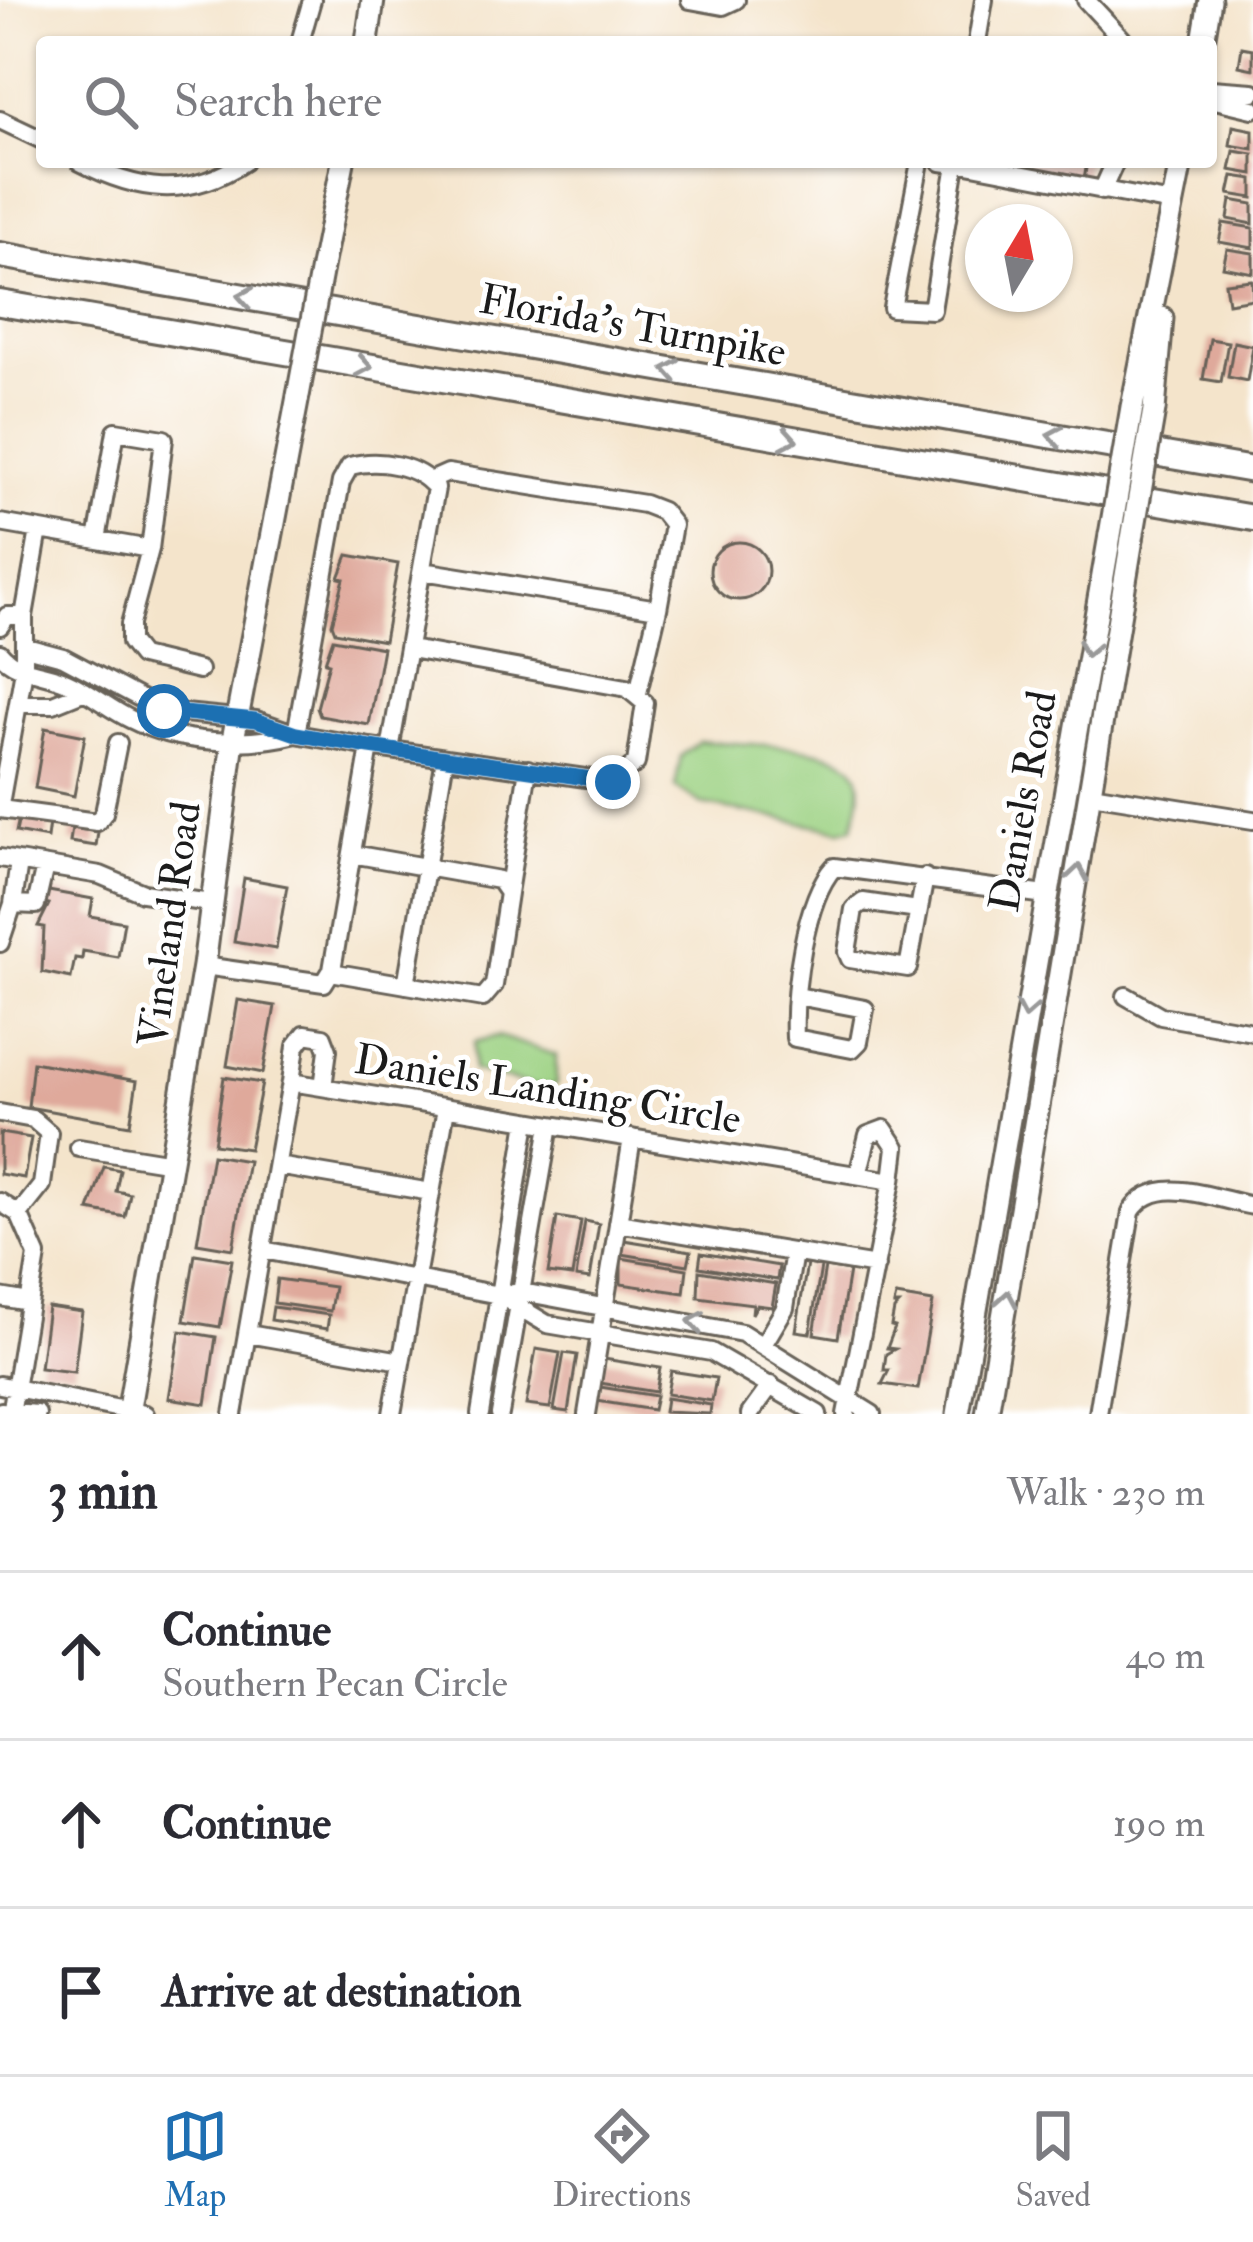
<!DOCTYPE html>
<html lang="en">
<head>
<meta charset="utf-8">
<style>
  body { margin:0; font-family:"IM FELL Double Pica",serif; background:#f2f2f3; color:#2b2b33 }
  .compass { position:absolute; left:965px; top:204px; width:108px; height:108px; border-radius:50%; background:#fff; box-shadow:0 3px 9px #0004; rotate:10deg }
  .stop { position:absolute; width:36px; height:36px; margin:-27px; border:9px solid #1f6fb2; border-radius:50%; background:#fff }
  .stop.end { background:#1f6fb2; border-color:#fff; box-shadow:0 3px 12px #0008 }
  .list { margin:0; padding:0; list-style:none }
  h2 { display:flex; justify-content:space-between; align-items:center; height:156px; margin:0; padding:0 48px; font-size:51px }
  h2 small { font-size:39px; font-weight:400; color:#7c7c81 }
  .list li { display:grid; grid-template-columns:78px 1fr auto; gap:36px; align-items:center; box-sizing:border-box; height:168px; padding:0 48px; border-top:3px solid #e1e1e2 }
  .list b { display:block; font-size:45px; white-space:nowrap }
  .list p { margin:0; font-size:39px; white-space:nowrap; color:#7c7c81 }
  .list em { font-size:39px; font-style:normal; color:#7c7c81 }
  .icon { flex:none; width:66px; height:66px; fill:none; stroke:currentColor; stroke-width:2; stroke-linecap:round; stroke-linejoin:round }
  .map { position:relative; flex:none; width:1253px; height:1414px; overflow:hidden }
  .search { position:absolute; background:#fff; box-shadow:0 3px 9px #0004; left:36px; right:36px; top:36px; height:132px; display:flex; align-items:center; gap:30px; box-sizing:border-box; padding:0 42px; border-radius:12px; color:#7c7c81; font-size:45px }
  .sheet { height:660px; background:#fff }
  nav { display:flex; justify-content:space-around; align-items:center; box-sizing:border-box; height:168px; border-top:3px solid #e1e1e2; background:#fff; font-size:33px; color:#7c7c81 }
  nav a { display:grid; justify-items:center; gap:6px }
  nav .on { color:#1f6fb2 }
  .map>svg:first-child { display:block }
  .green { fill:#9dd283; stroke:#5c7750; stroke-width:3 }
  .building { fill:#dfa99b }
  .lines { fill:none; stroke-linecap:round; stroke-linejoin:round }
  .minor-casing { stroke:#686259; stroke-width:22 }
  .major-casing { stroke:#686259; stroke-width:27 }
  .highway-casing { stroke:#686259; stroke-width:30 }
  .minor { stroke:#fff; stroke-width:16 }
  .major { stroke:#fff; stroke-width:21 }
  .highway { stroke:#fff; stroke-width:24 }
  .major-bridge-casing { stroke:#686259; stroke-width:27; stroke-linecap:butt }
  .major-bridge { stroke:#fff; stroke-width:21 }
  .oneway { stroke:#999 }
  .route { stroke:#1f6fb2; stroke-width:15 }
  .labels { text-anchor:middle; stroke-width:10; stroke-linejoin:round; paint-order:stroke }
  .street-label { font-size:42px; fill:#1c1c1c; stroke:#fff }
</style>
</head>
<body>
<div class="map">
<svg width="1253" height="1414" viewBox="0 0 1253 1414">
  <rect width="100%" height="100%" fill="#fff"/>
  <filter id="ink" filterUnits="userSpaceOnUse"><feTurbulence type="fractalNoise" baseFrequency=".00833" numOctaves="2"/><feDisplacementMap in="SourceGraphic" scale="24" xChannelSelector="R" yChannelSelector="G"/><feConvolveMatrix kernelMatrix="1 2 1 2 8 2 1 2 1" color-interpolation-filters="sRGB"/></filter>
  <filter id="wash" filterUnits="userSpaceOnUse"><feTurbulence type="fractalNoise" baseFrequency=".004" numOctaves="4" result="noise"/><feDisplacementMap in="SourceGraphic" scale="48" xChannelSelector="R" yChannelSelector="G"/><feGaussianBlur stdDeviation="2.7" result="paint"/><feColorMatrix in="noise" values="0 0 0 0 0 0 0 0 0 0 0 0 0 0 0 0 0 1.4 0 .05"/><feComposite in="paint" operator="in"/></filter>
  <g filter="url(#wash)">
    <rect width="100%" height="100%" fill="#f4e4cb"/>
    <path class="green" d="M699 741C732 745 839 742 856 771 866 788 857 810 853 827L841 830 701 804 675 787 681 756Z
      M498 1036 556 1055V1085L533 1086 473 1070 474 1042Z"/>
    <g id="blocks">
      <path class="building" d="M1242 47 1253 49V69L1239 66Z
        M1233 126 1253 130V149L1230 145Z
        M1234 151 1253 154V174L1230 170Z
        M1027 162H1087L1084 180 1026 170Z
        M1233 176 1253 179V198L1229 194Z
        M1231 200 1253 204V224L1228 219Z
        M1223 223 1253 228V248L1219 242Z
        M1227 249 1253 253V273L1223 267Z
        M1252 280 1253 299 1228 303 1225 283Z
        M1210 339 1228 342 1221 382 1203 379Z
        M1234 342 1253 346 1247 381 1228 377Z
        M710 571a29 29 0 1 1 58 0a29 29 0 1 1-58 0Z
        M348 555 398 564 384 641 335 632 332 624 344 579 339 578Z
        M333 639 383 648 369 725 320 716 317 708 329 663 325 662Z
        M45 728 85 736 74 796 35 788Z
        M19 818 49 823 47 838 16 832Z
        M72 828 98 832 96 846 70 842Z
        M244 878 287 886 276 949 234 942Z
        M43 890 93 899 90 916 124 922 118 957 83 951 82 959 75 958 71 978 42 972 44 927 38 926 49 904 41 902Z
        M238 1000 275 1006 263 1073 227 1066Z
        M33 1062 137 1081 130 1125 28 1107Z
        M224 1077 262 1083 249 1149 214 1144Z
        M0 1133 31 1138 24 1178 0 1174Z
        M212 1155 248 1161 233 1249 197 1243Z
        M104 1167 120 1170 116 1191 130 1194 125 1217 89 1210Z
        M557 1217 581 1221 572 1276 548 1273Z
        M585 1221 599 1224 590 1279 576 1277Z
        M624 1240 691 1251 688 1265 622 1254Z
        M701 1253 779 1266 777 1280 699 1267Z
        M195 1254 232 1260 220 1327 184 1321Z
        M621 1258 687 1269 684 1293 621 1284Z
        M807 1264 821 1267 810 1333 796 1331Z
        M825 1267 849 1271 838 1338 814 1334Z
        M699 1271 776 1284 772 1307 757 1305 752 1314 753 1304 698 1297Z
        M277 1279 334 1287 330 1311 274 1303Z
        M896 1296 933 1302 918 1389 882 1384 889 1370H884L886 1354 895 1349 887 1348 895 1327 891 1326 894 1310 899 1305H894Z
        M48 1307 82 1312 74 1372 40 1368Z
        M273 1307 329 1315 327 1329 271 1320Z
        M180 1331 216 1337 206 1404 169 1398Z
        M536 1349 560 1353 550 1408 526 1405Z
        M564 1353 577 1355 568 1412 554 1410Z
        M604 1359 660 1368 656 1392 600 1383Z
        M671 1371 716 1378 712 1401 667 1394Z
        M600 1387 656 1396 653 1410 597 1401Z
        M666 1398 711 1405 710 1414 664 1412Z"/>
    </g>
  </g>
  <g filter="url(#ink)">
    <use href="#blocks" fill-opacity="0" stroke="#686259" stroke-width="3"/>
    <g class="lines">
      <defs>
        <path id="minor" d="M690 0 723 6 736 0
          M1086 0 1125 42
          M300 42 312 0
          M977 42 984 0
          M1211 89 1253 92
          M1211 99 1253 109
          M0 120 42 140
          M80 162C136 191 188 200 244 162
          M920 162 892 308 932 310 956 164 941 162
          M957 162 1172 203
          M1102 191 1115 162
          M0 523 150 549
          M97 540 116 431 164 439 150 549 130 624V642L141 656 199 670
          M423 571 658 609 673 525 662 511 644 504 448 473 430 481
          M0 626 7 616H24
          M26 647 63 657 164 711 256 720 296 734 370 747 613 782 636 763 645 703 627 688 410 649
          M0 653C16 673 45 672 67 682 90 692 109 709 132 720 179 744 246 747 296 734
          M638 693 658 609
          M18 704H53L85 691
          M296 734 341 482 350 466C378 458 418 465 436 488L390 750
          M1091 794 1253 820
          M0 804 24 670V616L39 530
          M0 809 97 822 104 813 118 743
          M0 858 100 875 143 893 210 903
          M19 862 13 904 36 905 45 866
          M508 893 528 769
          M918 910 863 902 854 909 847 952 850 959 908 968 925 877
          M0 943 13 904
          M204 966 324 983 332 970 370 747
          M331 972 483 998 494 985 508 893 499 880 352 854
          M406 985 445 758
          M797 996 865 1009 859 1042 852 1049 795 1038C793 993 804 900 834 867L1046 895
          M1126 996 1161 1016 1253 1032
          M291 1082 296 1046 305 1034 323 1037 328 1050 323 1087
          M0 1113 33 1119 49 1133 42 1185 19 1214
          M79 1148 172 1163
          M277 1166 431 1192
          M858 1175 868 1135 884 1129 896 1147 892 1181
          M0 1202 19 1214 37 1255 11 1414
          M618 1223 876 1266
          M263 1250 499 1295 522 1292 742 1333 872 1414
          M499 1295 547 1324 711 1352 818 1414
          M0 1297 29 1302
          M248 1334 401 1361
          M763 1345 785 1308 794 1252
          M0 1385 145 1414
          M1 1411 37 1414
          M233 1414 291 1082 892 1181 846 1414
          M392 1414 446 1108
          M480 1414 527 1121
          M500 1414 550 1125
          M587 1414 632 1138
          M750 1414 771 1385
          M1098 1414 1131 1212C1155 1172 1214 1199 1253 1206"/>
        <path id="major" d="M367 42 373 0
          M1203 42 1210 0
          M322 267 343 162
          M1132 407 1181 162
          M1154 410 1162 318
          M128 1414 204 966 233 740 298 396
          M958 1414 1110 535
          M987 1414 1132 539"/>
        <path id="highway" d="M0 255 1253 470
          M0 303 1253 518"/>
      </defs>
      <use href="#minor" class="minor-casing"/>
      <use href="#major" class="major-casing"/>
      <use href="#highway" class="highway-casing"/>
      <use href="#minor" class="minor"/>
      <use href="#major" class="major"/>
      <use href="#highway" class="highway"/>
      <defs>
        <path id="major-bridge" d="M298 396 322 267
          M1110 535 1132 407
          M1132 539 1154 410"/>
      </defs>
      <use href="#major-bridge" class="major-bridge-casing"/>
      <use href="#major-bridge" class="major-bridge"/>
    </g>
    <defs><path id="oneway-chevron" d="M-2-3.5L2.5 0L-2 3.5" fill="none" stroke-width="1.6" stroke-linecap="round" stroke-linejoin="round" transform="scale(3)"/></defs>
    <g class="oneway">
      <use href="#oneway-chevron" transform="translate(245 297) rotate(-170)"/>
      <use href="#oneway-chevron" transform="translate(364 366) rotate(10)"/>
      <use href="#oneway-chevron" transform="translate(671 370) rotate(-170)"/>
      <use href="#oneway-chevron" transform="translate(1055 436) rotate(-170)"/>
      <use href="#oneway-chevron" transform="translate(789 439) rotate(10)"/>
      <use href="#oneway-chevron" transform="translate(1088 649) rotate(101)"/>
      <use href="#oneway-chevron" transform="translate(1078 873) rotate(-81)"/>
      <use href="#oneway-chevron" transform="translate(1026 1010) rotate(100)"/>
      <use href="#oneway-chevron" transform="translate(1007 1299) rotate(-80)"/>
      <use href="#oneway-chevron" transform="translate(696 1322) rotate(-170)"/>
    </g>
  </g>
  <g class="lines" filter="url(#ink)">
    <path class="route" d="M164 711 256 720 296 734 370 747 613 782"/>
  </g>
  <g class="labels">
    <g class="street-label">
      <text transform="translate(633 324) rotate(10)" y="15">Florida's Turnpike</text>
      <text transform="translate(1022 801) rotate(-80)" y="15">Daniels Road</text>
      <text transform="translate(168 924) rotate(-82)" y="15">Vineland Road</text>
      <text transform="translate(548 1088) rotate(9)" y="15">Daniels Landing Circle</text>
    </g>
  </g>
</svg>
<svg class="compass" viewBox="-18 -18 36 36"><path d="M0-13l5 13h-10z" fill="#e53935"/><path d="M0 13l5-13h-10z" fill="#7c7c81"/></svg>
<div class="stop" style="left:164px;top:711px"></div>
<div class="stop end" style="left:613px;top:782px"></div>
<div class="search"><svg class="icon" aria-label="search" viewBox="0 0 24 24"><circle cx="10" cy="10" r="6"/><path d="M15 15l6 6"/></svg>Search here</div>
</div>
<section class="sheet">
<h2>3 min<small>Walk · 230 m</small></h2>
<ul class="list">
<li><svg class="icon" aria-label="ahead" viewBox="0 0 24 24"><path d="M12 20V5M6 11l6-6 6 6"/></svg><div><b>Continue</b><p>Southern Pecan Circle</p></div><em>40 m</em></li>
<li><svg class="icon" aria-label="ahead" viewBox="0 0 24 24"><path d="M12 20V5M6 11l6-6 6 6"/></svg><div><b>Continue</b></div><em>190 m</em></li>
<li><svg class="icon" aria-label="arrive" viewBox="0 0 24 24"><path d="M6 21V4h12l-3 4 3 4H6"/></svg><div><b>Arrive at destination</b></div></li>
</ul>
</section>
<nav>
<a class="on"><svg class="icon" aria-label="map" viewBox="0 0 24 24"><path d="M3 6l6-2 6 2 6-2v14l-6 2-6-2-6 2zM9 4v14M15 6v14"/></svg>Map</a>
<a><svg class="icon" aria-label="directions" viewBox="0 0 24 24"><path d="M12 3l9 9-9 9-9-9zM9 14v-3h6M13 9l2 2-2 2"/></svg>Directions</a>
<a><svg class="icon" aria-label="saved" viewBox="0 0 24 24"><path d="M7 4h10v16l-5-4-5 4z"/></svg>Saved</a>
</nav>
</body>
</html>
